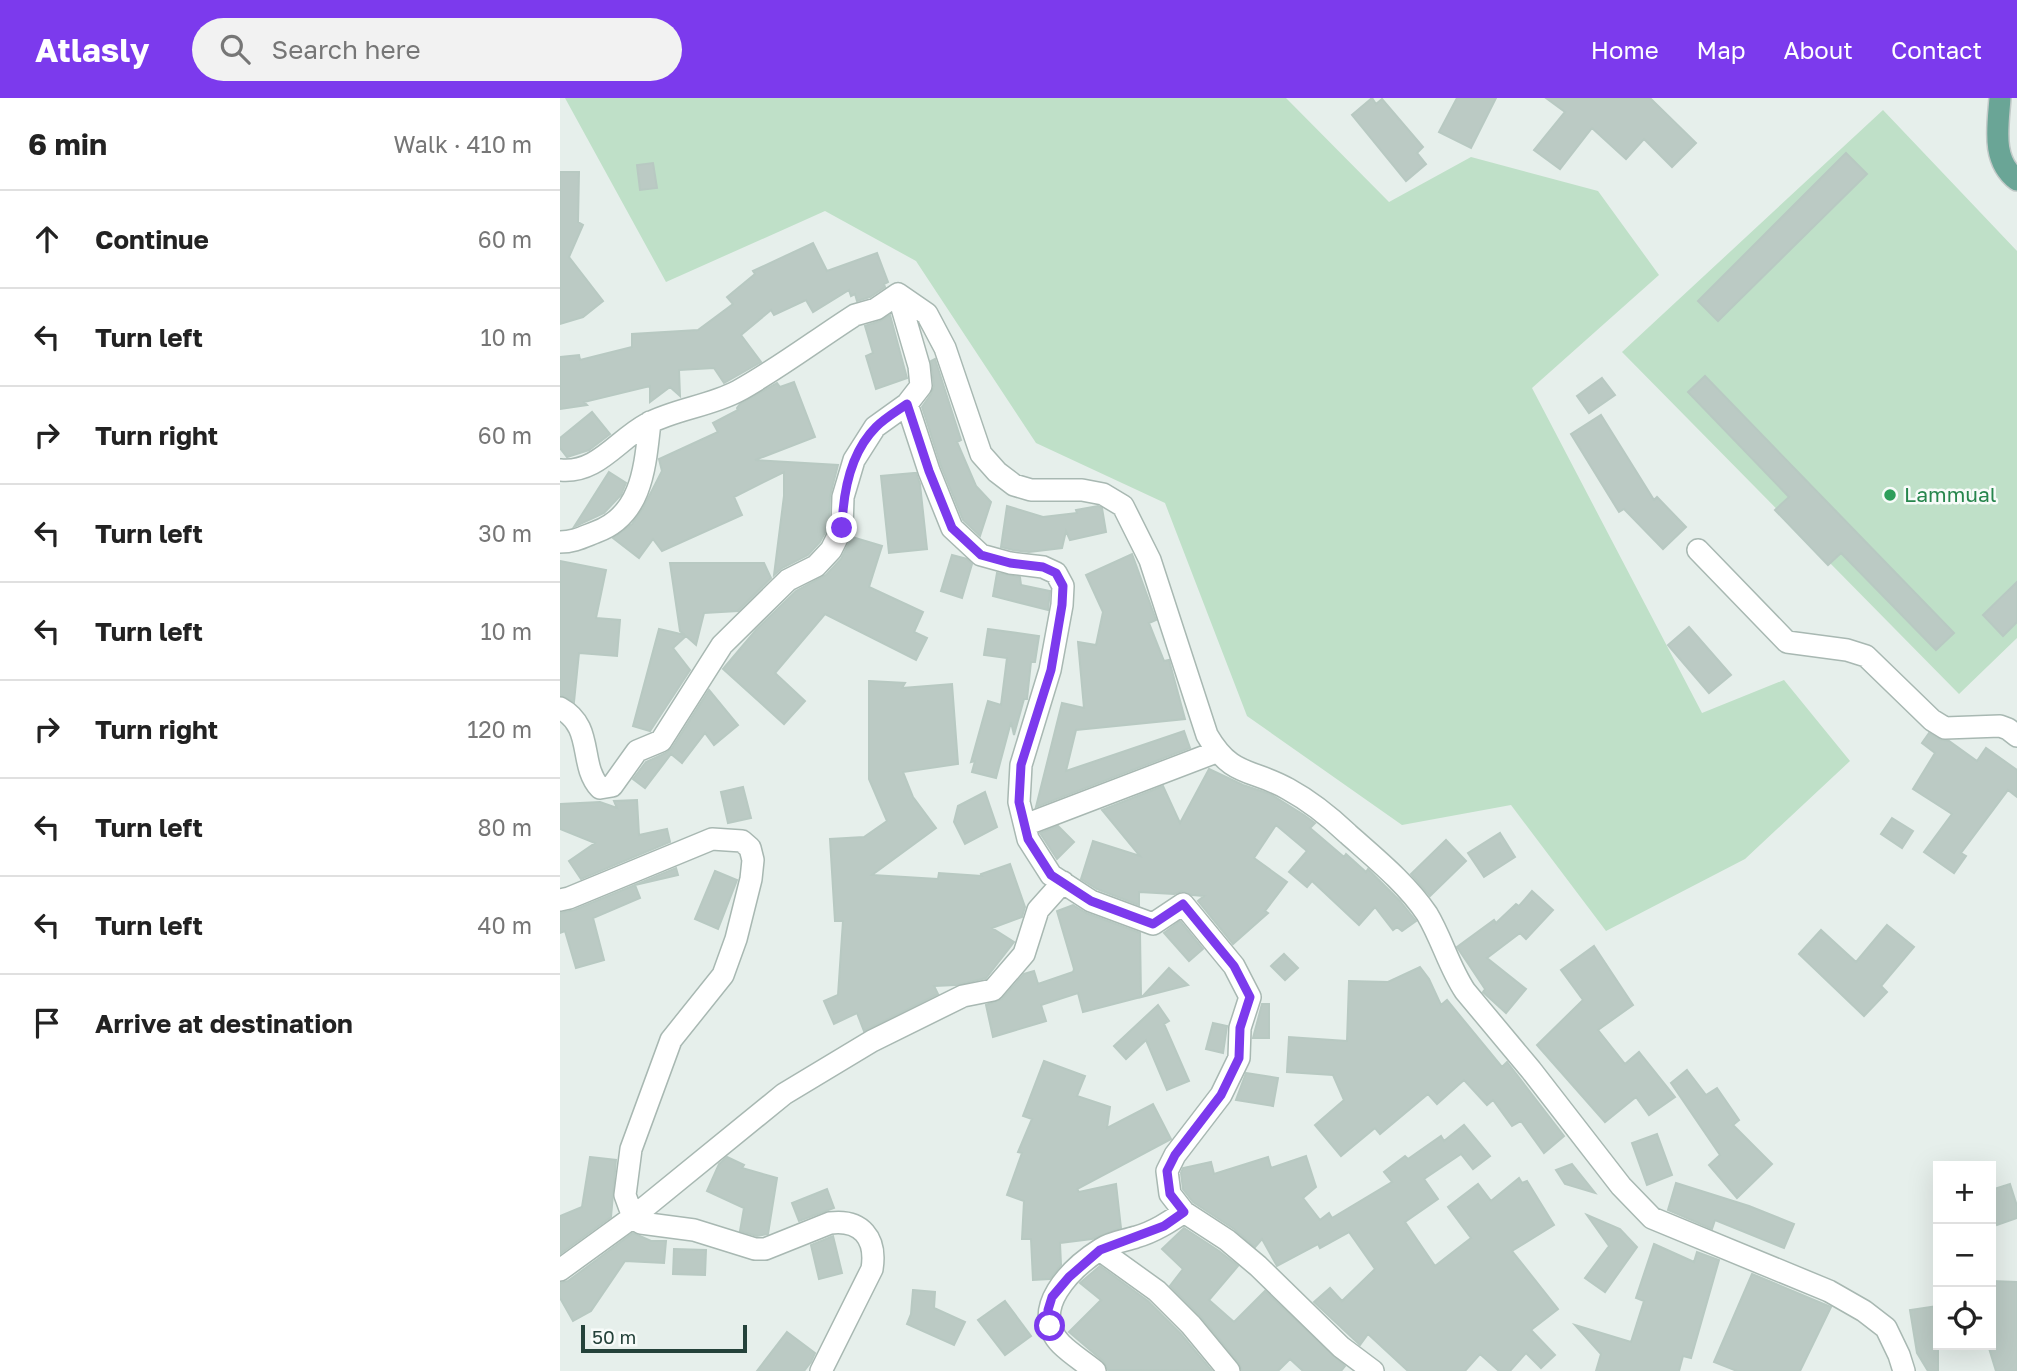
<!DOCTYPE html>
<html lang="en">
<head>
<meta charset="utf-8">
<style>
  body { margin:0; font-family:"Golos Text",sans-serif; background:#f2f2f2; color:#222 }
  .controls { position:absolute; right:21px; bottom:21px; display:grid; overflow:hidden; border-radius:0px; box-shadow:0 7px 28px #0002 }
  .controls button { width:63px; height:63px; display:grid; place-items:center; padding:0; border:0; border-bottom:2px solid #e0e0e0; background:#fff; color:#222; font:35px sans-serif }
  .scale { position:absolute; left:21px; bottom:18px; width:166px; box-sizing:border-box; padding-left:7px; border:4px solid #24423a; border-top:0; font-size:19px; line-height:24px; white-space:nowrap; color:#24423a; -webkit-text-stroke:5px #f7fbf9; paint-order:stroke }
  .stop { position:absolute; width:21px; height:21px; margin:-16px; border:5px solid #7c3aed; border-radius:50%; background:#fff }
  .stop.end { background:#7c3aed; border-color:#fff; box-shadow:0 2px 7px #0008 }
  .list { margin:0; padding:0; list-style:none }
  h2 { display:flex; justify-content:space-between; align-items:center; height:91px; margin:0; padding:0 28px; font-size:30px }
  h2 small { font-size:23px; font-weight:400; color:#767676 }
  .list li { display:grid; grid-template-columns:46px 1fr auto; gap:21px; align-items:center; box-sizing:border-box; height:98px; padding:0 28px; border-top:2px solid #e0e0e0 }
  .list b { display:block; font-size:26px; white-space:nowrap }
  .list em { font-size:23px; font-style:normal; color:#767676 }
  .icon { flex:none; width:38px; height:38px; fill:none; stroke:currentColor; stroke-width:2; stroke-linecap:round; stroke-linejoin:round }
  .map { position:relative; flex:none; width:1457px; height:1273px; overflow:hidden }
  header { display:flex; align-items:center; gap:42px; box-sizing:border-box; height:98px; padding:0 35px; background:#7c3aed; color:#fff }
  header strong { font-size:33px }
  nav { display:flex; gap:38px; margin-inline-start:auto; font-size:24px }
  .search { width:490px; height:63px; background:#f2f2f2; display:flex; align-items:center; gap:18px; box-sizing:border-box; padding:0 24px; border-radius:38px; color:#767676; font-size:26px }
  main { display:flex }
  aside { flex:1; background:#fff }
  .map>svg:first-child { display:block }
  .green { fill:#bfe0c8 }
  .building { fill:#bbcac4; stroke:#b8c9c2; stroke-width:2 }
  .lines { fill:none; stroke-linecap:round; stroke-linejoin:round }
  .minor-casing { stroke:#a8b8b2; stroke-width:24 }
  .primary-casing { stroke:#c2cac8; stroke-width:24 }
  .minor { stroke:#fff; stroke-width:21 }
  .primary { stroke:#6aa596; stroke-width:21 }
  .route { stroke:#7c3aed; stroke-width:9 }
  .leisure-dot { fill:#2e9e5b; stroke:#f7fbf9; stroke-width:2.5 }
  .labels { text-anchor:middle; stroke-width:5; stroke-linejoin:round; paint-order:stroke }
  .leisure-label { font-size:21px; fill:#27864d; stroke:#f7fbf9; text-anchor:start }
</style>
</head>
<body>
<header>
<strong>Atlasly</strong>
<div class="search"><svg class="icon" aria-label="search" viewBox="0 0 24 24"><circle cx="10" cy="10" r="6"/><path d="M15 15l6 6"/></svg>Search here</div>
<nav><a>Home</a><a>Map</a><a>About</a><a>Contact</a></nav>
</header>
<main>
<aside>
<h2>6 min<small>Walk · 410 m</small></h2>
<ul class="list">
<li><svg class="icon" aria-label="ahead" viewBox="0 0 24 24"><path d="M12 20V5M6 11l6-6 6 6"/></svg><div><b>Continue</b></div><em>60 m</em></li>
<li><svg class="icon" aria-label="left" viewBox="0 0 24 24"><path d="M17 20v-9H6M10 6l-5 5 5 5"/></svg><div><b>Turn left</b></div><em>10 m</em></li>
<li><svg class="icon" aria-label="right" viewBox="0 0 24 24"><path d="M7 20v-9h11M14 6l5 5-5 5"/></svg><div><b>Turn right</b></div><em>60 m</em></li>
<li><svg class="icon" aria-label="left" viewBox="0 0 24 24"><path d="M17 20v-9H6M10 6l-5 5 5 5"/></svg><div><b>Turn left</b></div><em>30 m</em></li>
<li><svg class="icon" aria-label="left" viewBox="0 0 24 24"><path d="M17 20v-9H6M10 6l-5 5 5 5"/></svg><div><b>Turn left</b></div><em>10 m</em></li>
<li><svg class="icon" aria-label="right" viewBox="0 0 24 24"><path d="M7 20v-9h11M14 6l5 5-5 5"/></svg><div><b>Turn right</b></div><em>120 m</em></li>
<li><svg class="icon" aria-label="left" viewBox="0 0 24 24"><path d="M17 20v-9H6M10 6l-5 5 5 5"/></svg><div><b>Turn left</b></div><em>80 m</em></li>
<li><svg class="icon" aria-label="left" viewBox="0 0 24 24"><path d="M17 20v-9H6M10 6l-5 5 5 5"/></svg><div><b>Turn left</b></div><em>40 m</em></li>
<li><svg class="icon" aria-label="arrive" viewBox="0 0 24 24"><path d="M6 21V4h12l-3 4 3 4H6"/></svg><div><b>Arrive at destination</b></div></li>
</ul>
</aside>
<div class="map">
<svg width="1457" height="1273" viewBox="0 0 1457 1273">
  <rect width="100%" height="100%" fill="#e6efeb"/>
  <path class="green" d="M5 0H726L829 104 911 59 1038 93 1099 177 972 290 1142 615 1224 582 1290 663 1185 761 1046 833 951 707 842 727 687 618 605 405 476 345 356 163 265 113 106 184Z
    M1323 12 1457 153V540L1399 596 1062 254Z"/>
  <path class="building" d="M812 0 816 6 822 1 863 49 857 55 866 66 846 83 792 17Z
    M897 0H936L911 50 879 34Z
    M986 0H1090L1136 45 1112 69 1084 41 1066 61 1032 30 1000 71 974 52 1005 14Z
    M1286 55 1307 76 1158 223 1138 203Z
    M93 65 97 90 80 92 77 67Z
    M0 74H19L18 124 23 127 9 159 43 203 23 219 0 226Z
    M253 145 267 173 317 155 328 184 324 186 325 189 310 199 297 203 295 196 291 198 289 192 253 214 246 202 214 217 211 212 181 237 201 264 164 285 154 270 119 272 120 298 110 289 90 304V288L24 304 27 307 0 311V259L19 257 20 262 72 249V236L138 232 173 206 167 199 195 176 193 173Z
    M330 217 347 280 316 291 306 258 313 255 305 228 320 223Z
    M375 261 401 342 397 344 416 388 431 404 420 438 403 422 381 368 362 309 371 296 374 288 371 263Z
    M1145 278 1394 535 1376 552 1281 455 1268 467 1215 412 1229 399 1128 294Z
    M1042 280 1055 297 1029 315 1017 298Z
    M234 284 255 339 195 362 278 367 270 398 269 427 260 444 248 457 222 470 214 477 224 398V374L174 399 182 417 102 453 93 441 79 460 53 440 72 426 83 410 102 373 99 361 158 334 153 325 178 312 177 310 180 306 217 285 220 289Z
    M32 314 50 336 29 352 7 359 0 350V340Z
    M1041 317 1094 402 1097 399 1126 429 1103 451 1064 411 1059 414 1011 336Z
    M49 374 66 385 61 397 44 415 14 429Z
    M354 375H356L360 386 367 451 329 455 321 378Z
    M447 408 483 419 517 415 516 412 538 408 542 410 546 434 510 442 506 433 502 450 469 454 453 452 441 449Z
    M292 439 322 448 309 489 363 514 354 534 367 540 356 562 265 516 215 575 245 603 224 626 163 571 196 532 236 493 266 477 281 461Z
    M572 456 596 522 589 525 604 563 609 562 625 621 516 632 506 673 624 633 630 650 476 709 502 605 524 610 518 544 536 547 543 514 526 477Z
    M392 457 407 461 412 466 402 500 381 493Z
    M0 463 46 472 36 520 60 522 57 558 19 555 14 604 0 597Z
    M110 465H204L211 480 178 513 144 515 136 547 126 538 113 550 130 572 90 633 73 628 99 531 125 537 120 533Z
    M437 475 460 479 461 487 490 493 488 512 433 498Z
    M1457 484V524L1443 538 1423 517Z
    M1129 529 1171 577 1149 595 1108 547Z
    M428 531 479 538 475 564H471L467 601H464L454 637 451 624 436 680 412 674 415 663 411 664 428 603 441 607 447 560 424 557Z
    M309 583 345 585 342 590 392 586 398 666 343 674 353 699 376 730 312 777 378 781 379 775 422 778 421 776 450 766 465 809 462 819 432 830 454 844 426 880 396 887 374 888 378 896 304 933 297 915 274 926 264 903 278 897 283 823H275L270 741 304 739 327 723 309 681Z
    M149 592 178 627 154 647 145 635 122 665 111 656 85 690 73 681 86 664 106 655 112 650Z
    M1369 635 1379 641 1389 643 1417 663 1426 650 1457 672V699L1448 692 1401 755 1406 758 1394 775 1364 754 1392 716 1353 691 1375 655 1362 645Z
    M649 671 683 687 710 696 744 717 755 725 750 730 784 759 786 756 806 774 808 771 840 803 856 823 842 833 837 829 833 832 815 809 799 827 752 783 747 789 729 774 747 753 716 727 694 760 727 784 705 813 708 815 673 846 638 803 644 798 632 797 622 793 614 796 579 794V807L537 791 521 781 533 743 580 758 542 712 603 688 620 725Z
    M183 689 191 720 168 725 161 694Z
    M425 694 437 729 405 746 394 724 398 708Z
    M77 702 79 737 107 731 110 744 21 781 9 763 35 745 0 731V706L40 704 57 710 54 703Z
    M1332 720 1353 733 1342 750 1321 736Z
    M498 728 514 744 497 761 480 735Z
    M940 735 955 759 924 779 908 755Z
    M886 742 906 763 870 798 851 776Z
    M116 770 118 777 75 787 80 800 33 820 44 862 16 870 5 833 0 835V815L14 812Z
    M155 773 177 782 158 831 135 821Z
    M972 793 993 812 966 841 960 835 927 860 966 891 946 915 923 894 925 891 897 849 934 822 936 825 956 806 959 808Z
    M513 807 526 815 580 835 581 899 523 914 518 895 481 907 486 923 433 939 426 907 442 901 464 876 474 873 478 886 513 874 514 871 497 813Z
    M620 823 643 851 629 863 604 835Z
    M1327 827 1354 849 1321 888 1327 894 1304 918 1239 856 1261 832 1296 864Z
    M1034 848 1073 907 1038 932 1065 966 1079 954 1115 999 1089 1017 1076 999 1045 1024 977 947 1023 902 1001 872Z
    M724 856 738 870 725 882 711 868Z
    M860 869 869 881 881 907 887 902 942 969 947 964 1004 1038 984 1055 961 1023 952 1028 933 1002 927 1007 904 982 877 1006 868 996 820 1036 815 1030 781 1058 755 1027 784 1002 773 977 727 974 729 939 787 943 789 883 828 884Z
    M609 870 628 887 582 899Z
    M702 906H709V940H693Z
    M598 907 609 923 604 926 629 983 607 992 586 942 566 961 554 948Z
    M653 925 667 928 663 955 646 951Z
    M484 963 525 978 517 998 550 1009 547 1030 593 1006 611 1041 517 1091 519 1094 556 1086 561 1130 532 1141 500 1145 501 1167 490 1181 473 1182 471 1141H462L464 1103 447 1097 462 1055 458 1054 472 1021 463 1018Z
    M1127 972 1146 997 1157 990 1179 1022 1173 1027 1212 1066 1177 1100 1149 1067 1160 1057 1111 985Z
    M686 975 718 980 713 1008 676 1002Z
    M904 1027 930 1058 913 1071 901 1056 864 1081 878 1101 845 1124 875 1168 911 1140 888 1109 918 1086 931 1103 959 1080 962 1085 967 1083 994 1127 952 1153 998 1211 971 1232 995 1257 981 1270 966 1255 950 1273H939L920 1256 905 1273H848L808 1236 800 1247 754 1204 770 1190 782 1203 815 1171 789 1134 760 1150 758 1146 717 1168 702 1141 695 1149 674 1131 633 1104 623 1091 621 1075 623 1070 651 1064 654 1076 708 1059 711 1070 746 1058 756 1089 743 1100 760 1122 769 1115 772 1120 832 1084 824 1074 845 1058 848 1061 881 1038 884 1043Z
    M1097 1036 1112 1077 1087 1087 1072 1045Z
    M30 1059 56 1062 51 1119 0 1156V1118L22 1109Z
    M167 1059 184 1067 182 1070 217 1080 208 1136 197 1138 180 1133 184 1110 147 1093 159 1066Z
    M1012 1066 1035 1095 1005 1086 996 1072Z
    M1116 1085 1189 1108 1234 1126 1224 1150 1155 1122 1152 1131 1108 1112Z
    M1450 1086 1457 1108V1120L1437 1127 1431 1107V1092Z
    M267 1091 274 1110 239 1123 232 1105Z
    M1027 1117 1060 1131 1077 1149 1045 1194 1025 1180 1049 1148Z
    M624 1130 659 1153 678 1168 649 1202 674 1224 705 1193 785 1268 781 1273H743L730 1261 718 1273H682L679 1265 641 1219 610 1188 623 1171 602 1151Z
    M73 1135 91 1143H106L104 1165 65 1163 31 1213 13 1223 0 1200V1185L8 1183Z
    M273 1138 282 1175 259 1181 251 1147Z
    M1094 1146 1134 1164 1137 1154 1159 1162 1131 1260 1123 1258 1119 1273H1036L1041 1256 1015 1227 1071 1244 1084 1203 1076 1200Z
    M114 1151 146 1152 145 1177 113 1176Z
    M540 1168 588 1203 621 1236 652 1273 548 1272 543 1263 509 1234 541 1202 520 1185Z
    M1192 1176 1271 1209 1240 1273H1177L1154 1264Z
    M1431 1183 1457 1184V1273H1436L1428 1247H1431Z
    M353 1192 375 1194 374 1210 405 1224 394 1247 347 1226 351 1216Z
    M445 1203 471 1238 445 1257 418 1222Z
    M1378 1208V1273H1368L1357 1255 1350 1212Z
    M227 1234 255 1255 251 1264 244 1273H197Z"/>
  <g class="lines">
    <defs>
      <path id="minor" d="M338 196 359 268 361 288 347 306 369 373 392 430 421 457 450 465 483 469 496 475 503 488 502 507 490 572 461 667 459 704 468 741 491 777 531 803 593 826 623 806 674 868 690 899 680 930 679 960 661 997 615 1057 607 1073 610 1096 624 1114 667 1142 698 1168 781 1249 813 1273
        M0 372C37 376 57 342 87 326 115 311 150 308 178 293 218 271 256 242 295 217L316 211 338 196 367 216 385 250 421 356 437 374 454 387 471 392H522L543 396 563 408 590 462 647 637C672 680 691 670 728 691 750 703 770 719 788 736 815 760 847 786 867 816 882 841 889 869 905 893L971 972 1061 1088 1092 1120 1269 1193 1304 1213 1326 1230 1339 1257 1344 1273
        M0 444C14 444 23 439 36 434 83 417 85 367 90 324
        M1138 452 1227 544 1287 552 1306 558 1372 622 1385 630 1440 628 1448 631 1457 638
        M0 610C35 629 18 666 40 690L52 688 77 653 101 643 162 547 228 482 256 468 271 452 282 430 283 399 294 362 315 329 347 306
        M465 727 656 654
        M0 802 9 800 152 741 182 743 190 750 193 762 191 781 176 841 163 877 111 942 71 1051 65 1097 73 1119 81 1125 134 1132 195 1151H205L270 1125C301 1121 317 1140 312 1171L261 1273
        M540 1152 597 1193 631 1227 669 1273
        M0 1172 73 1119 224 996 312 943 403 898 433 892 464 856 478 812 503 784
        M535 1273C524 1264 511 1256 501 1246 468 1212 511 1170 541 1151 552 1144 564 1143 576 1139 594 1134 609 1124 624 1114"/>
      <path id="primary" d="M1440 0C1438 29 1431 62 1457 82"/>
    </defs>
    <use href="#minor" class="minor-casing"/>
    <use href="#primary" class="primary-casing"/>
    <use href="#minor" class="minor"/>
    <use href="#primary" class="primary"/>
  </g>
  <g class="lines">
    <path class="route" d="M282 430C283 394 290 355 316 329 325 320 337 313 347 306L369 373 392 430 421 457 450 465 483 469 496 475 503 488 502 507 491 572 461 667 459 704 468 741 491 777 531 803 593 826 623 806 674 868 690 899 680 930 679 960 661 997 615 1057 607 1073 610 1096 624 1114 604 1128 540 1152 509 1179 492 1199 488 1212 490 1228"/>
  </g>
  <circle class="leisure-dot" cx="1330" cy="397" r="7"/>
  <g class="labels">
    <g class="leisure-label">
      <text x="1344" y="404">Lammual</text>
    </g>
  </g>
</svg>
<div class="controls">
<button>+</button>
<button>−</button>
<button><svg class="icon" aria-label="locate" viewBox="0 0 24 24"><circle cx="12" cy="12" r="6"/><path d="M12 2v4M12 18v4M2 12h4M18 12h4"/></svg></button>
</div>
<div class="scale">50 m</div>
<div class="stop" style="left:490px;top:1228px"></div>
<div class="stop end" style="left:282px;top:430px"></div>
</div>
</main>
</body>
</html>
